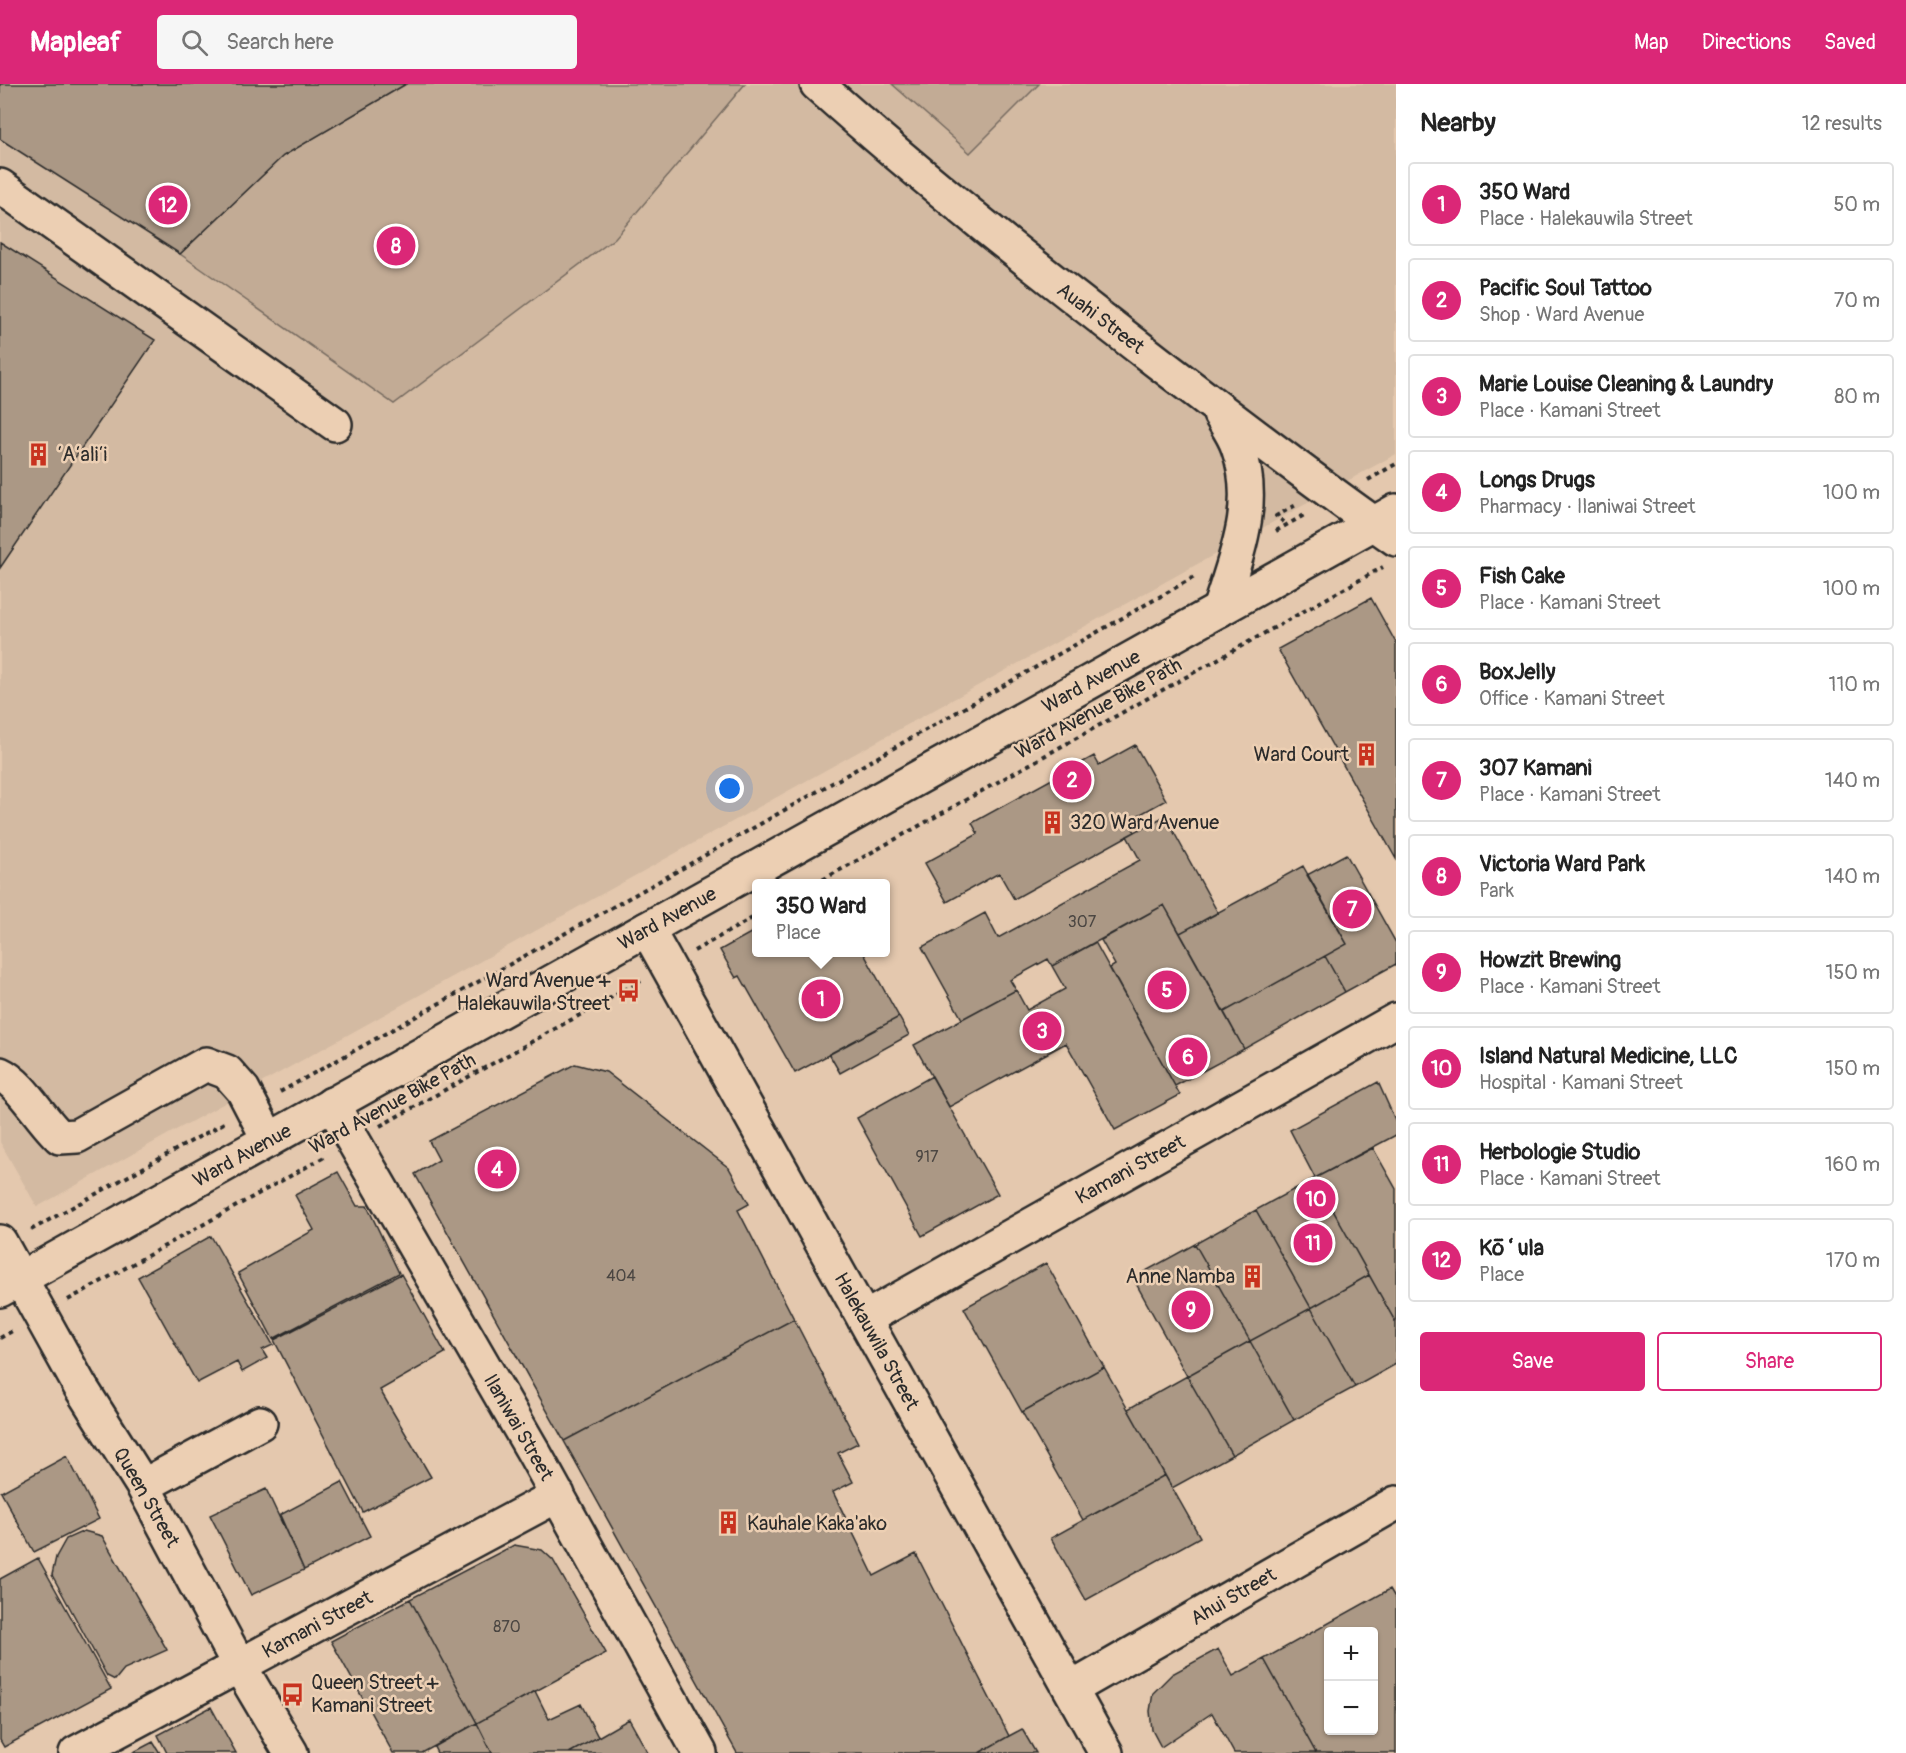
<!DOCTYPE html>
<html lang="en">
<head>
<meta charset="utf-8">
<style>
  body { margin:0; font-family:Pangolin,sans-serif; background:#f6f6f6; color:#222 }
  .controls { position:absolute; right:18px; bottom:18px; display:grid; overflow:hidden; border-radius:6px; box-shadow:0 2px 4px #0004 }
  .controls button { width:54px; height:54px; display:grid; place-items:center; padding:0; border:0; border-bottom:2px solid #e0e0e0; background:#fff; color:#222; font:30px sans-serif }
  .you { position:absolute; left:730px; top:705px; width:21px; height:21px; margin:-15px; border:4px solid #fff; border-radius:50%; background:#1a73e8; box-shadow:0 0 0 9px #1a73e833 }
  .badge { display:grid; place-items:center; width:39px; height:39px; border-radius:50%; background:#db2777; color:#fff; font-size:20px; font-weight:700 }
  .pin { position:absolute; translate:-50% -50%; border:3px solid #fff; box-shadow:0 2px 6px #0006 }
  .popup { position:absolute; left:752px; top:795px; width:138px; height:78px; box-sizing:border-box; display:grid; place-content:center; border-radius:6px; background:#fff; filter:drop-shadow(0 2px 4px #0005); font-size:20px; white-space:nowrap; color:#767676 }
  .popup b { font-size:22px; color:#222 }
  .popup::after { content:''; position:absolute; left:50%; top:100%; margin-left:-12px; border:12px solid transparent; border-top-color:#fff }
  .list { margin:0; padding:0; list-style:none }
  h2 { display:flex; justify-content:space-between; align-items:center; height:78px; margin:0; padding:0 24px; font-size:26px }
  h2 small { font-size:20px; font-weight:400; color:#767676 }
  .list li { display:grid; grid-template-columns:39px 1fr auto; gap:18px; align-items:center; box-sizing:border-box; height:84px; margin:0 12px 12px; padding:0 12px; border:2px solid #e0e0e0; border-radius:6px }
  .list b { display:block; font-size:22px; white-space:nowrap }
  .list p { margin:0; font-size:20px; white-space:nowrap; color:#767676 }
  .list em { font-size:20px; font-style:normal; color:#767676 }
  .actions { display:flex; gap:12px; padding:18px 24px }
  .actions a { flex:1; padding:14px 0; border:2px solid #db2777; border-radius:6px; text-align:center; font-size:21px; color:#db2777 }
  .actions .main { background:#db2777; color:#fff }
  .icon { flex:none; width:33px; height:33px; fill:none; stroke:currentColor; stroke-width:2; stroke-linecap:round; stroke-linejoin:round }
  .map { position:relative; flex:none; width:1396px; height:1669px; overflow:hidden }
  header { display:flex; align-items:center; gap:36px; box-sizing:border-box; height:84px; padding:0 30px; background:#db2777; color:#fff }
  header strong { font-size:28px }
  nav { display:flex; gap:33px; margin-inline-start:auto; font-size:21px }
  .search { width:420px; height:54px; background:#f6f6f6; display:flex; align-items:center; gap:15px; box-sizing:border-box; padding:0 21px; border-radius:6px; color:#767676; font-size:22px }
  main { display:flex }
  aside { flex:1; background:#fff }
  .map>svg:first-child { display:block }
  .built { fill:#d3baa2 }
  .green { fill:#c2ab95; stroke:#766b60; stroke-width:1.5 }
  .building { fill:#ab9885; stroke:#2b2b2b; stroke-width:1.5; fill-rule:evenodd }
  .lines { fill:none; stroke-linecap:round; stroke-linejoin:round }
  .minor-casing { stroke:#2b2b2b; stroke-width:38 }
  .major-casing { stroke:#2b2b2b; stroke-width:38 }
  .path { stroke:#2b2b2b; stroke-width:4; stroke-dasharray:4.5 4.5; stroke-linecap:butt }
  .minor { stroke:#eccfb3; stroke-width:33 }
  .major { stroke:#eccfb3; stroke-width:33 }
  .labels { text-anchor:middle; stroke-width:5; stroke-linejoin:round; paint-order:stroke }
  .number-label { font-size:16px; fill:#4b4642 }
  .street-label { font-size:20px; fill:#2b2b2b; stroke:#eccfb3 }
  .poi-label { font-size:20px; fill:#2b2b2b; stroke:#eccfb3; text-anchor:start }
</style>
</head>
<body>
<header>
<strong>Mapleaf</strong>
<div class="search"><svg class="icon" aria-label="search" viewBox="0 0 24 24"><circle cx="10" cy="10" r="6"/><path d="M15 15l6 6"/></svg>Search here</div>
<nav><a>Map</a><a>Directions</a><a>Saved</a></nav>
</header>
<main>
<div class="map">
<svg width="1396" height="1669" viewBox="0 0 1396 1669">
  <rect width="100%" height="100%" fill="#e4c8ae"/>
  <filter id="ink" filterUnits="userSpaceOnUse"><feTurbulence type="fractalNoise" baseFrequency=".0167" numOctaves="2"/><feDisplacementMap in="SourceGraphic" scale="12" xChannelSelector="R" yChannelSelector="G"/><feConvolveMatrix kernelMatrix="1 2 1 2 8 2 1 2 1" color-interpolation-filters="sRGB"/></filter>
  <g filter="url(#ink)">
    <path class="built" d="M0 0H1396V370L37 1123 0 1058Z"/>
    <path class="green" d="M406 0H745L615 154 394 320 180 170 283 72Z
      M892 0H1039L970 69Z"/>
    <path class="building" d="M0 0H406L283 72 180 170 0 55Z
      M0 158 155 256 0 484Z
      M1371 514 1396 559V775L1278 565Z
      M1135 661 1166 716 1128 737 1135 748 1014 815 999 789 947 818 925 779 978 750 972 739 1094 672 1099 681Z
      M1165 732 1218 829 1180 849 1164 821 1052 882 1048 875 1010 896 1016 906 962 935 922 863 985 829 998 854 1140 776 1127 752Z
      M1346 770 1396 859V880L1345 908 1325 872 1347 860 1307 791Z
      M1303 782 1347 860 1224 928 1180 849Z
      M1164 821 1244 965 1175 1002 1110 884 1115 881 1101 856Z
      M756 846V868H863L899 933 795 989 740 892 736 894 720 866Z
      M1095 858 1180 1011 1115 1046 1066 959 949 1023 914 961 1016 906 1027 926 1065 905 1052 882Z
      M1325 872 1345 908 1244 965 1224 928Z
      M899 933 909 951 840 989 829 970Z
      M575 980 606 988 729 1084 749 1120 738 1126 794 1235 564 1357 415 1090 439 1076 429 1057Z
      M932 992 998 1110 922 1152 857 1034Z
      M1378 998 1396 1038V1051L1315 1094 1290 1046Z
      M1373 1064 1396 1105V1239L1315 1094Z
      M338 1088 357 1122H367L399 1189 273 1255 238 1189 314 1146 295 1111Z
      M1315 1094 1369 1191 1311 1224 1256 1126Z
      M1256 1126 1311 1224 1250 1257 1195 1160Z
      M211 1152 273 1261 262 1266 267 1274 242 1288 237 1278 197 1299 138 1193Z
      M1195 1160 1250 1257 1187 1292 1133 1194Z
      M1046 1179 1104 1283 1022 1328 964 1224Z
      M401 1190 445 1269 380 1306 431 1393 363 1428 274 1256Z
      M1369 1191 1396 1239V1280L1355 1303 1311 1224Z
      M1311 1224 1355 1303 1294 1336 1250 1257Z
      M794 1235 858 1359 838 1369 853 1398 833 1408 874 1492 916 1470 1009 1652 979 1669H737L564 1357Z
      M1250 1257 1294 1336 1232 1371 1187 1292Z
      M1104 1283 1165 1391 1083 1436 1022 1328Z
      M1187 1292 1232 1371 1172 1404 1128 1325Z
      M67 1372 99 1435 34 1468 1 1408Z
      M1165 1391 1200 1453 1086 1516 1051 1454Z
      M342 1398 370 1452 304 1486 280 1431Z
      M266 1405 304 1486 251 1511 210 1431Z
      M84 1447 102 1452 167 1566 124 1585 115 1596 107 1592 52 1491 56 1473 66 1455Z
      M514 1461 542 1466 553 1476 606 1569 477 1639 410 1515Z
      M38 1474 111 1605 4 1663 0 1656V1495Z
      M1390 1505 1396 1515V1669H1316L1264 1575ZM1328 1548H1374V1646H1328Z
      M410 1515 477 1639 422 1669H393L331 1557Z
      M1218 1565 1233 1592 1264 1575 1316 1669H1234L1212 1629 1161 1663 1152 1646 1150 1627 1153 1609 1172 1590Z
      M535 1607 549 1635 581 1620 598 1653 569 1669H492L477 1639Z
      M211 1623 236 1669H167L158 1651Z
      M629 1635 648 1669H569L598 1653Z
      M477 1639 492 1669H437L434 1663Z
      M1022 1645 1036 1669H979L1009 1652Z
      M153 1658 160 1669H132Z"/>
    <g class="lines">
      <defs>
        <path id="minor" d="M817 0C927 99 1042 189 1159 279 1237 338 1315 399 1396 455
          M0 102 335 340
          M1219 526C1236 472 1259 420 1238 363 1234 351 1226 340 1220 330
          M647 845 1106 1669
          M0 990C22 1000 41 1036 60 1053L77 1052 206 980 227 988 243 1006 269 1056
          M332 1020 533 1367 700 1669
          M0 1158 80 1302 143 1402 239 1581 291 1669
          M864 1235 1396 936
          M143 1402 260 1339
          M1071 1605 1396 1419
          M76 1669 558 1411"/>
        <path id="major" d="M0 1206 1396 427"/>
      </defs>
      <use href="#minor" class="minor-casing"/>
      <use href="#major" class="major-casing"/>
      <path class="path" d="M1368 396 1396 380
        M1284 438 1276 432 1296 421
        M1276 447 1306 430
        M815 800 1383 483
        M694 867 756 832
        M280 1008 681 785 1196 492
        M380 1042 641 897
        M31 1146 224 1039
        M68 1216 326 1072
        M0 1254 14 1246"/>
      <use href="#minor" class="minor"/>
      <use href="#major" class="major"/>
    </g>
  </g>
  <defs>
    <symbol id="building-bare" viewBox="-9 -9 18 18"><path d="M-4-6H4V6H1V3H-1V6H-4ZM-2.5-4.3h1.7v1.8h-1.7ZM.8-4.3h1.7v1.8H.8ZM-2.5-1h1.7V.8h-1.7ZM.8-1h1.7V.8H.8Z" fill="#c8321e" stroke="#eccfb3" stroke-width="2.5" paint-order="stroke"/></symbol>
    <symbol id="bus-bare" viewBox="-9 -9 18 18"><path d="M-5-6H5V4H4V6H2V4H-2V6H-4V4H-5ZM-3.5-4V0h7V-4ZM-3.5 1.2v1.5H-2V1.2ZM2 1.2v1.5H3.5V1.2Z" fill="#c8321e" stroke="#eccfb3" stroke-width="2.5" paint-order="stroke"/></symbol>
  </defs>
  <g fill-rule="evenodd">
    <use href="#building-bare" x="22" y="354" width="33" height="33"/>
    <use href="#building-bare" x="1350" y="654" width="33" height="33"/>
    <use href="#building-bare" x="1036" y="722" width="33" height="33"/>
    <use href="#bus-bare" x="612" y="890" width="33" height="33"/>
    <use href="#building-bare" x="1236" y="1176" width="33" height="33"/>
    <use href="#building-bare" x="712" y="1422" width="33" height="33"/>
    <use href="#bus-bare" x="276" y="1594" width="33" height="33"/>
  </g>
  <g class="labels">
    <g class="number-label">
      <text x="1082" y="843">307</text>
      <text x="927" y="1078">917</text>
      <text x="621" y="1197">404</text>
      <text x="507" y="1548">870</text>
    </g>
    <g class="street-label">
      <text transform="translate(1101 234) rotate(37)" y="7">Auahi Street</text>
      <text transform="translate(1091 597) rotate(-29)" y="7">Ward Avenue</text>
      <text transform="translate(1098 624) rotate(-29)" y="7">Ward Avenue Bike Path</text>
      <text transform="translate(667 834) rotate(-29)" y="7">Ward Avenue</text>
      <text transform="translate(392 1019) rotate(-29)" y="7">Ward Avenue Bike Path</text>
      <text transform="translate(242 1071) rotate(-29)" y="7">Ward Avenue</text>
      <text transform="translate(1130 1085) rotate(-29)" y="7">Kamani Street</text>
      <text transform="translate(877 1257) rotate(61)" y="7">Halekauwila Street</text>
      <text transform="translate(519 1343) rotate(60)" y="7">Ilaniwai Street</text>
      <text transform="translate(147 1413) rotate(60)" y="7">Queen Street</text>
      <text transform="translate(1233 1512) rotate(-30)" y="7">Ahui Street</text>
      <text transform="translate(317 1540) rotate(-28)" y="7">Kamani Street</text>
    </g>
    <g class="poi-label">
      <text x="57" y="377">‘A‘ali‘i</text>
      <text x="1349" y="677" text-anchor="end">Ward Court</text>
      <text x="1070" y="745">320 Ward Avenue</text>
      <text x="610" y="903" text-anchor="end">Ward Avenue +<tspan x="610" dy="23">Halekauwila Street</tspan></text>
      <text x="1235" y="1199" text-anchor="end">Anne Namba</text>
      <text x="747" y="1446">Kauhale Kaka'ako</text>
      <text x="311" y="1605">Queen Street +<tspan x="311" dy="23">Kamani Street</tspan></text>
    </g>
  </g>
</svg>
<div class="controls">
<button>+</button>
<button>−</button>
</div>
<div class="you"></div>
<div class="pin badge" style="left:821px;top:915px">1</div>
<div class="popup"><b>350 Ward</b>Place</div>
<div class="pin badge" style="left:1072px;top:696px">2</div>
<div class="pin badge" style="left:1042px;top:947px">3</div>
<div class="pin badge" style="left:497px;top:1085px">4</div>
<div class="pin badge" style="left:1167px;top:906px">5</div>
<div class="pin badge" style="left:1188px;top:973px">6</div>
<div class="pin badge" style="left:1352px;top:825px">7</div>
<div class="pin badge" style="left:396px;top:162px">8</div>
<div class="pin badge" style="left:1191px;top:1226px">9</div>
<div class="pin badge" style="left:1316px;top:1115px">10</div>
<div class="pin badge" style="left:1313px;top:1159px">11</div>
<div class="pin badge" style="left:168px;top:121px">12</div>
</div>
<aside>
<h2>Nearby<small>12 results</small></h2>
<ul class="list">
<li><span class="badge">1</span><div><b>350 Ward</b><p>Place · Halekauwila Street</p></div><em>50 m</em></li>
<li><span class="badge">2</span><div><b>Pacific Soul Tattoo</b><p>Shop · Ward Avenue</p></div><em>70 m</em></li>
<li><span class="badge">3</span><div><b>Marie Louise Cleaning &amp; Laundry</b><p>Place · Kamani Street</p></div><em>80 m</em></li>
<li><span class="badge">4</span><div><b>Longs Drugs</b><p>Pharmacy · Ilaniwai Street</p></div><em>100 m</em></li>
<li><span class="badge">5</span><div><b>Fish Cake</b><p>Place · Kamani Street</p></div><em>100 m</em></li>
<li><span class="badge">6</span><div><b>BoxJelly</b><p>Office · Kamani Street</p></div><em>110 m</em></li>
<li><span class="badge">7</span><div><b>307 Kamani</b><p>Place · Kamani Street</p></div><em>140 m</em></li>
<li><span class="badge">8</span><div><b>Victoria Ward Park</b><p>Park</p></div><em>140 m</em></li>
<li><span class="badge">9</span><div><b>Howzit Brewing</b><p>Place · Kamani Street</p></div><em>150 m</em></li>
<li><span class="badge">10</span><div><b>Island Natural Medicine, LLC</b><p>Hospital · Kamani Street</p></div><em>150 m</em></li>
<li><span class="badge">11</span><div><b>Herbologie Studio</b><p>Place · Kamani Street</p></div><em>160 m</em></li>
<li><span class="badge">12</span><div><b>Kōʻula</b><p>Place</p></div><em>170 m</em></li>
</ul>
<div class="actions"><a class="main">Save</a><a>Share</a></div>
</aside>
</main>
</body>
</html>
